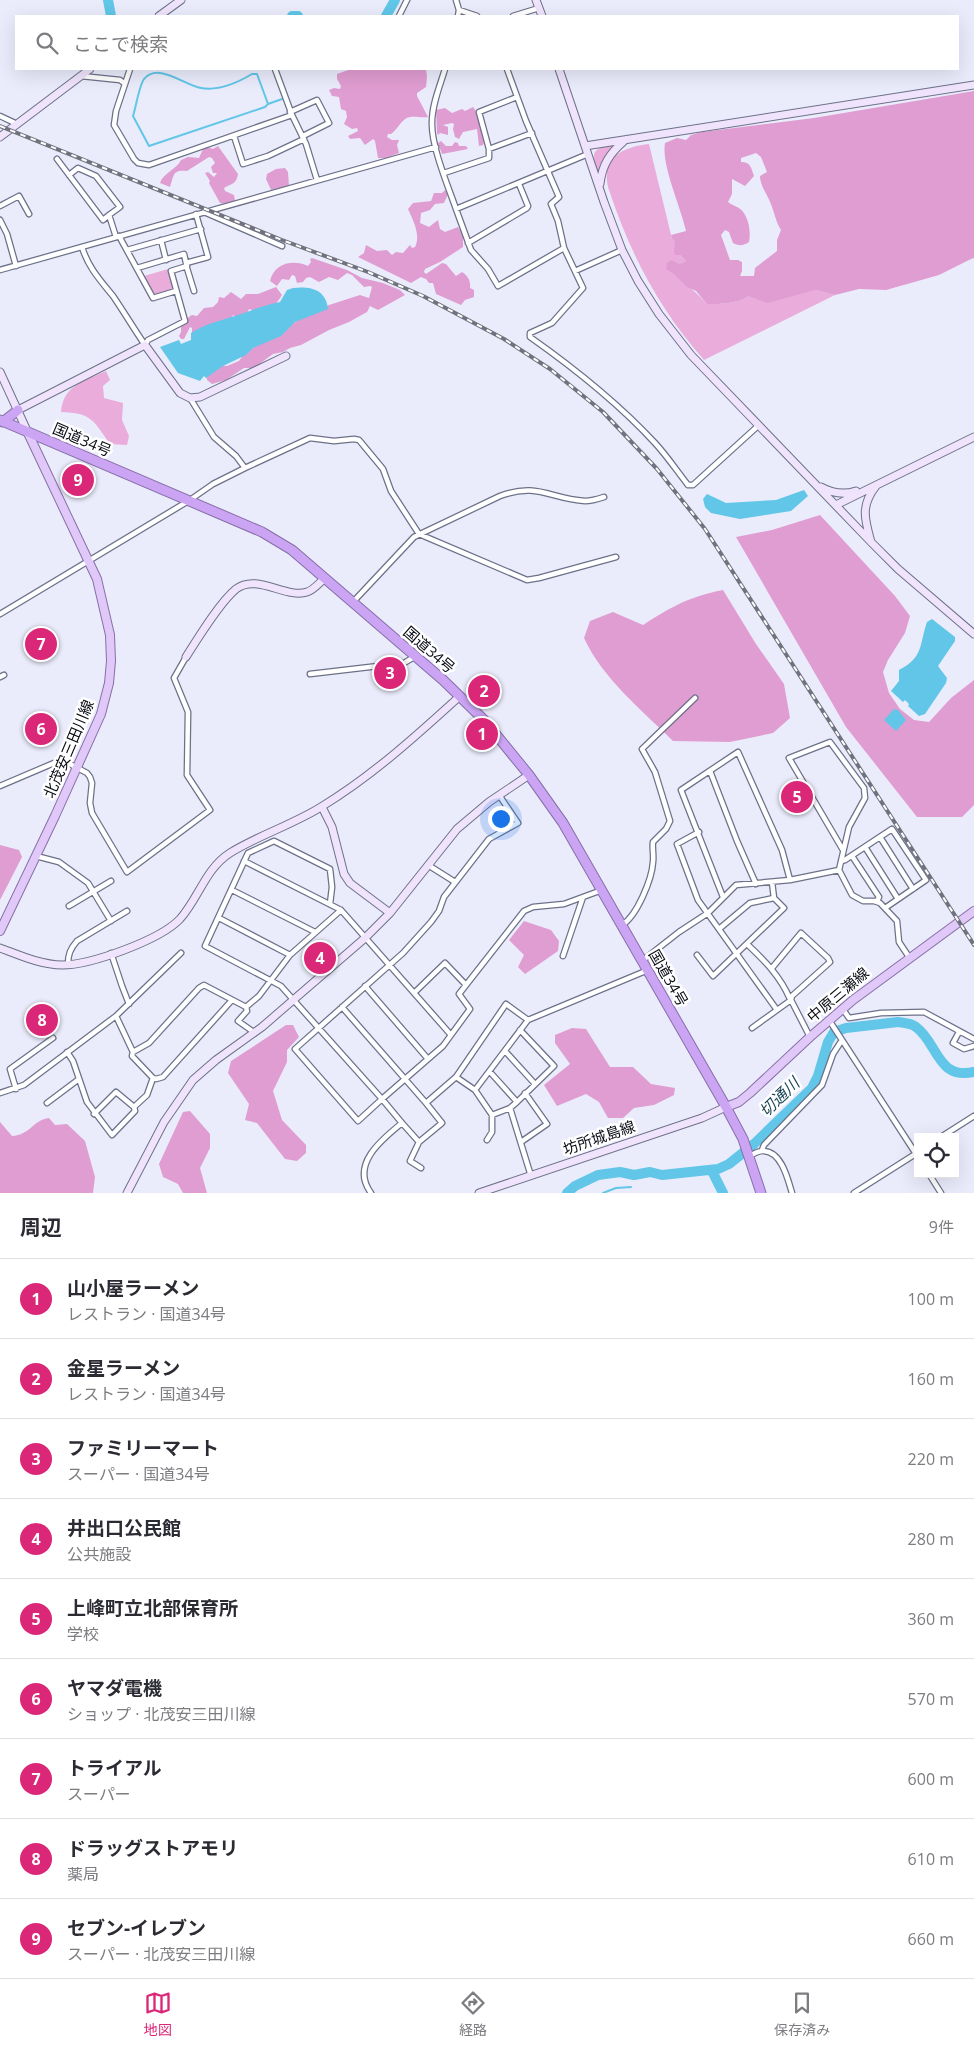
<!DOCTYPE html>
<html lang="ja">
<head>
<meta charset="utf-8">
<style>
  body { margin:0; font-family:"Open Sans","Noto Sans JP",sans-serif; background:#f2f2f3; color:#2b2b33 }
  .controls { position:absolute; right:15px; bottom:15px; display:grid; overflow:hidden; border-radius:0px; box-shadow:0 5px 20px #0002 }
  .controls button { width:45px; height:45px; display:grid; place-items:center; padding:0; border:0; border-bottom:1px solid #e1e1e2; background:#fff; color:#2b2b33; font:25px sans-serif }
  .you { position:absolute; left:500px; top:818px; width:18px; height:18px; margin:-12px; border:4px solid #fff; border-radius:50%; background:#1a73e8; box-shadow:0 0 0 8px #1a73e833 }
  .badge { display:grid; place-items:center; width:32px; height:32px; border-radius:50%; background:#db2777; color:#fff; font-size:16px; font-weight:700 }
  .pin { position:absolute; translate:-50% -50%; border:2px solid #fff; box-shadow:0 1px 5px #0006 }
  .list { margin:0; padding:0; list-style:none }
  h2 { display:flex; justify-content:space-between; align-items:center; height:65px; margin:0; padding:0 20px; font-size:21px }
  h2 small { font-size:16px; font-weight:400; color:#7c7c81 }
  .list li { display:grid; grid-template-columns:32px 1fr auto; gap:15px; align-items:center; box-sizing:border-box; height:80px; padding:0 20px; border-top:1px solid #e1e1e2 }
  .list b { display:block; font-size:19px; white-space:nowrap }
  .list p { margin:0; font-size:16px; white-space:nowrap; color:#7c7c81 }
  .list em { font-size:16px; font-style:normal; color:#7c7c81 }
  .icon { flex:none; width:28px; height:28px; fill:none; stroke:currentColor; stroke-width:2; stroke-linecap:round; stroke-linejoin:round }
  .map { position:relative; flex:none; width:974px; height:1193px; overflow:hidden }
  .search { position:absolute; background:#fff; box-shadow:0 5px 20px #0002; left:15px; right:15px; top:15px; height:55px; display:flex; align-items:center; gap:12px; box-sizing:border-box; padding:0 18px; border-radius:0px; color:#7c7c81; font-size:19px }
  .sheet { height:785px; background:#fff }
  nav { display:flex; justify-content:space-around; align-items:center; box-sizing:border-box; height:70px; border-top:1px solid #e1e1e2; background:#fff; font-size:14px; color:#7c7c81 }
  nav a { display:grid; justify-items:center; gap:2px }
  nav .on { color:#db2777 }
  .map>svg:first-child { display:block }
  .green { fill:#e9acdb }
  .forest { fill:#e09dd1; fill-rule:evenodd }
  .water { fill:#61c6e7 }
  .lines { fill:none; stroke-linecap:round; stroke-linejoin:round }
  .stream { stroke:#61c6e7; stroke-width:2 }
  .river { stroke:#61c6e7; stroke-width:10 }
  .street-casing { stroke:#6d7188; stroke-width:7 }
  .secondary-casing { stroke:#6d7188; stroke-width:9 }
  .primary-casing { stroke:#876fa6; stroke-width:10 }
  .highway-casing { stroke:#876fa6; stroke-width:11 }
  .street { stroke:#fff; stroke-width:4.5 }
  .secondary { stroke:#efe4fc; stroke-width:7 }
  .primary { stroke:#e0c8f8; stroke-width:8 }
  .highway { stroke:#cba4f4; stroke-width:9 }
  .rail-casing { stroke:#70727e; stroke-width:4 }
  .rail { stroke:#fff; stroke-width:2; stroke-dasharray:5.5; stroke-linecap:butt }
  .labels { text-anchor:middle; stroke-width:5; stroke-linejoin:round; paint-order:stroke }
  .street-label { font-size:15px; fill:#0a0c14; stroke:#fff }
  .water-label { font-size:16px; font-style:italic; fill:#1a4755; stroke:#fff }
</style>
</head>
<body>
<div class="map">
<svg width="974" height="1193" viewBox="0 0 974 1193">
  <rect width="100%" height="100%" fill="#eaecfc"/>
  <path class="green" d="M649 144 672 239 675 242V255H680L686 261 679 264 674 273C685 285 697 292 707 304 722 304 736 304 749 296L815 290 835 295 704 360C659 309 629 252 608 187 601 156 624 147 649 144Z
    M615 146 604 159 598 173C591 154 591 146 615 146Z
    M168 269 174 289 154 295 144 276Z
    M106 371 110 380 103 386 104 398 123 403 122 420 129 436 127 445 110 444C93 420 92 413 61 412 63 385 85 381 106 371Z"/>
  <path class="forest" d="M351 69H426L427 77 426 87 417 93V96L428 117C421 118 416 116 410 117 402 118 398 129 391 134H388L387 137 392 140H399L397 145 399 153 386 158H378L375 141 373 139 365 145 360 138 350 139 348 136 358 131 357 128 352 129 344 124 347 117 346 111 341 109 339 97 332 96 329 90 334 88 340 89 341 86 337 79V74Z
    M974 91V258L971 259 939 275 886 290 859 289 835 295 815 290 767 303 749 296C736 304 722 304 707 304L696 291 687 287 674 274 666 269 667 263 671 260 679 264 686 261 680 255H675L674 251 675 242 672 239 671 235 686 231C681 207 661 165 665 143L677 138 686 140 691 135 702 132 814 118ZM756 153 761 157 767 172 760 176C760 187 769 196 772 207 775 215 776 222 781 230L777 240V251L755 268 754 276H740L742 271V262L738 260H730L721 235 725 230 729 232 733 243C739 246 743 246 749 242 751 232 749 215 739 208 736 206 732 205 728 202L732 194V179L745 186 754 176C751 168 751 162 741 162V158Z
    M473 107C478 112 486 138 483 145L479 146 477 129 463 132 459 139 455 137 453 129 454 124 452 123 443 125 448 127V135L440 133 438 135 437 133 436 110 445 108 452 113 462 109 465 111Z
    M441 141 446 146H452L455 142 458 143 459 146H466L468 149 442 154 438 143Z
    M218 146 238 174C236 185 232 183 224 188L225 191 234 195 235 201 225 204 220 203 209 183 210 181 205 173 208 172 214 177 217 173H213L211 167 215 163 212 158 209 157 187 171C172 169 174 176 170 187L160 183C163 173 177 169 181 160L188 157 199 158 203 149 207 147 213 149Z
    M285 168 288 172 289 186 271 190 266 179 267 174 276 169Z
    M445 190 448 194 444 203 435 204 430 210 421 213 420 223 429 227 438 220 440 229 445 232 458 227 463 235V247L440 262 425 269 424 272 426 274 442 263 446 264 456 276 462 272C468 276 471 281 470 288L474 290V297L465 300 461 305 436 294 433 283H429L426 279 421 277 411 283 358 257 364 253 366 245 377 251 387 250 392 255 396 252 403 253 410 245 412 248 415 247C421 235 413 220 408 209L413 203 431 201 434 193H442Z
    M312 258 347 270 362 278 383 283 400 290 405 295 378 310 370 306 367 312 349 322 329 330 301 345 290 348 283 352 273 354 254 368H244L226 380 212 384 207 380 206 375 220 365 227 366 239 361 244 354 278 331 326 306 360 295 369 298 372 287 370 286 364 287 352 275 347 273 338 280 329 277 319 282 310 277 306 278 303 282 297 283 295 276 292 275 289 280 282 279 277 286 270 281C274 263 293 259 308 266L311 262 310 259Z
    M276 287 282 295 276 304 252 312 251 309 248 310 249 313 236 317 233 315 232 318 192 335V328L190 327 184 339H181L179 336 181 332V325C186 322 186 318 192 315L197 316 204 308 213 307 218 302 219 297 224 298 231 292 241 299 246 294H258Z
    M820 515 895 596 910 616 905 633 888 660 883 672 889 693 900 709 914 720 929 722 951 698 974 680V805L962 817H917L846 727 736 537 772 530Z
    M723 590 756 644 784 684 790 718 773 733 730 742 673 741C641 709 603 679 584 638L590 621 613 612 643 625C673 606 688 597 723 590Z
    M0 845 19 850 22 857 0 900Z
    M524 921 551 930 559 941 558 951 525 974 518 967 524 955 509 940Z
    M286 1025H293L299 1037 287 1050V1062L273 1091 282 1120 306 1145V1153L297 1161 285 1159 257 1123 245 1120 249 1104 228 1073 231 1061Z
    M572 1028 586 1029 610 1067H633L651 1084 675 1088 674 1095 654 1105 634 1108 623 1118H608L599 1102 586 1094 557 1106 544 1085 570 1064 555 1043V1035Z
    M190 1111 210 1134V1148L200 1168 207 1193H183L178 1184 163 1177 159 1164 183 1112Z
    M49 1118 55 1125 67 1124 85 1141 95 1177 93 1193H0V1122L12 1136C30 1135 33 1120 49 1118Z"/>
  <path class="water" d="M293 288C310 286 326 289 328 309L295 322 281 336 253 348 246 355 223 366 206 378 204 376 200 381 178 373 160 347 179 340 181 344 191 340V333C205 324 219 321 235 316 250 311 264 305 280 302L287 290Z
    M804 490 808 496 791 511 740 519 711 513 705 507 703 499 707 494 726 503 776 500Z
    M932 619 955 637V641L938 666 947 678 946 683 925 714 919 716 908 706 909 704 905 700 903 702 891 691 899 681V670C924 657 919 645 927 622Z
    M894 709 898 710 906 720 896 731 884 720Z"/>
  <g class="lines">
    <path class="stream" d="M268 104 265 107 149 146 133 116C136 107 139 86 144 79 158 62 184 85 201 88 218 91 237 83 252 74H257L268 104 282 99
      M603 1193 616 1188 631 1187"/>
    <path class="river" d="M108 0 111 16
      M292 16H298
      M386 16 395 0
      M712 1171 723 1193
      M567 1193 575 1186 598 1175 620 1172 634 1175 650 1172 662 1175 718 1169 729 1164 754 1144 812 1088 818 1076 828 1042 834 1032 846 1028 898 1022C904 1023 911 1023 916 1027 938 1043 937 1080 974 1072"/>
    <defs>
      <path id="street" d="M456 0 459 10 458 16
        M459 10 477 16
        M399 16 407 0
        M513 16 539 8
        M130 69 116 111 114 125 134 159 138 163 149 165 292 115 275 69
        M445 69C440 86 432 104 432 122 431 146 448 186 456 209L588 154
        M507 69 526 121 559 197 551 204 558 221 564 248 583 288 552 323 530 333V337C574 368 618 403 655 443 667 456 677 471 688 485H693L759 425
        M81 76 120 80 124 83
        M290 112 317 100 329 123 303 136
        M292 115 306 144 317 180
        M0 116 17 124
        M234 136 243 164 268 156 304 139
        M489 149 532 133
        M57 159 103 220 109 215
        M444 173 489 158V149L479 112 517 97
        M69 175 78 168 96 176 120 207 109 215 116 237
        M0 206 19 196 29 214
        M456 209 471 250 488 269 498 286 564 248
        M204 212 282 246
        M0 220 7 234 16 266
        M119 236 153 298 176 291
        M161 240 166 260
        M468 243 527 208 528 206 519 184
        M82 247C88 267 100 280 113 296 124 312 134 329 145 345L148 340 185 321 171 271 187 266
        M127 250 201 229
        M186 265 194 291
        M137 268 184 254 186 263 208 257 196 214
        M0 270 436 147
        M575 271 622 250
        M245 468 310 438 334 441 354 439 359 440 383 469 391 491 419 534 527 580 539 578 616 557
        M353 602 414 537 500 496C538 482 550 499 585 501 591 501 598 499 604 497
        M0 614 190 500 213 484 245 468 236 456 214 437 190 398
        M310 674 404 663 416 656
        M0 677 4 675
        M710 771 737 841 756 884
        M0 786 54 763H68L87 773 90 777 92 783 90 803 92 813 127 872 210 810 187 775 188 712 174 678 186 657
        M699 832 677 844 698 900 777 1010 791 1000 810 1037
        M880 837 913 889
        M865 847 898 899
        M843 850 789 758 830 742 864 788 865 798 849 827 839 870 852 895 863 901H874L880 903 897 921 899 942 909 957
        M36 856 59 862 88 883 111 921
        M852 856 879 897 877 901
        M244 861 341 910 451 1035
        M841 861 845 860 892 829 926 880 885 908
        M428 865 455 882
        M232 890 315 932
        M723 897 681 790 738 752 782 850 790 880
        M330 904 332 887 330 869 274 841 248 853 205 946 281 986 382 1099 443 1046 470 1009 459 994 524 911 533 907 564 904 602 890
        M69 906 111 881
        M219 918 290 955
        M622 925C637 916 652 879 653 862 654 855 652 848 653 842L666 829 670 821 655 772 642 749 695 698
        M719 929 750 903 774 898
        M747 944C765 961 780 976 790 999
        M111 953 122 986 129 1004
        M697 955 713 976 784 908 774 898 772 882
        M563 956 583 897
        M642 961 679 932 708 913 736 885 790 880 839 870
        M68 964C68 955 70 949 77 941L127 911
        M772 968 801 933 828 958 830 962 792 996 791 1000
        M365 986 428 1059
        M414 993 445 963 466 985
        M246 1007 259 996 290 955 341 910
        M342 1007 426 1103 456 1077 475 1090 492 1115 510 1108
        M842 1008 849 1018 881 1013 924 1012 974 1039
        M116 1016 133 1052 132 1056 153 1078 156 1079 163 1077 232 1000
        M829 1020 918 1157
        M752 1028 777 1010
        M959 1032 953 1043 964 1049 974 1046
        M505 1051 535 1084
        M67 1052 73 1061 87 1102 112 1135 135 1111 134 1107 147 1095 153 1078
        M133 1052 149 1043 199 988 204 985 246 1007 247 1011 238 1021 255 1033
        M490 1072 517 1102 510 1108 531 1176
        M456 1077 506 1004 528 1020
        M16 1089 10 1069 53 1038
        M475 1090 528 1020 648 970
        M0 1093 24 1085 116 1016 181 953
        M517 1102 554 1066 520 1030
        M47 1103 79 1079
        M94 1114 116 1092 134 1107
        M402 1123 419 1142 442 1123 426 1103
        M941 1137 974 1116
        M487 1140 492 1132V1115
        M419 1142 410 1161 421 1168
        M521 1142 547 1124 525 1093
        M762 1150 764 1145 822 1085 833 1054 842 1040
        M749 1156C754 1154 759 1150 764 1151 782 1152 788 1180 792 1193
        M929 1174 941 1193
        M371 1193C350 1165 381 1140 402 1123L382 1099 358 1121 295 1049 403 953 431 922 439 911 444 897 489 839 518 823 499 795
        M854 1193 917 1153"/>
      <path id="secondary" d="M536 0 542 16
        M159 16 181 0
        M559 69 604 202 622 250 638 281 659 314 691 355 871 542 898 569 974 634
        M0 137 90 69
        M585 146 974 85
        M600 184C602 165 610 153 624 141
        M0 372 28 433
        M18 410 145 345 180 393 190 398 200 397 286 356
        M821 487C832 493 844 495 856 491
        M836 505 974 437
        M871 542C865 520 860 506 876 486
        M186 657C198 638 220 602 236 589 257 573 286 599 307 592 314 590 319 583 325 578
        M322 807 332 827 344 874 350 883 390 913
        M0 948C19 955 41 965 62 965 91 965 160 940 180 919 199 898 205 869 230 853 259 835 292 825 321 807 372 776 416 736 460 696
        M127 1193 164 1122 193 1080 216 1060 262 1027 365 938 390 913 457 829 489 802 529 775
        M479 1193 702 1118 726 1107"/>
      <path id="primary" d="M0 931 55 816 101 714 109 683 111 661 110 635 97 579 28 433
        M726 1107 739 1102 750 1093 810 1037 853 1000 974 911"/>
      <path id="highway" d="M0 420 262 532 292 550 443 680 485 721 529 775 563 823 726 1107 743 1139 761 1193
        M3 422 18 410"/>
    </defs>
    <use href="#street" class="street-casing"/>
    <use href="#secondary" class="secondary-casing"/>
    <use href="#primary" class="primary-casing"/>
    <use href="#highway" class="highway-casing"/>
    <use href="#street" class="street"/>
    <use href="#secondary" class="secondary"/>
    <use href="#primary" class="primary"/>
    <use href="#highway" class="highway"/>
    <defs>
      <path id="rail" d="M0 126 282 240 368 272 423 296 504 339 550 369 603 412 657 469 705 529 974 945"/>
    </defs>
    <use href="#rail" class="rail-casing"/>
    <use href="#rail" class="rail"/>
  </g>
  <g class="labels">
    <g class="street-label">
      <text transform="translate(82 440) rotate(23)" y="5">国道34号</text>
      <text transform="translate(429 650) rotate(41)" y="5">国道34号</text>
      <text transform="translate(69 749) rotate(-67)" y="5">北茂安三田川線</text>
      <text transform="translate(668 978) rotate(60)" y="5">国道34号</text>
      <text transform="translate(838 995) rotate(-40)" y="5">中原三瀬線</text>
      <text transform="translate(599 1138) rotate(-19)" y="5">坊所城島線</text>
    </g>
    <g class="water-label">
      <text transform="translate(779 1097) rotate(-44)" y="6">切通川</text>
    </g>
  </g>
</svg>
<div class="controls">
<button><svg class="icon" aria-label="locate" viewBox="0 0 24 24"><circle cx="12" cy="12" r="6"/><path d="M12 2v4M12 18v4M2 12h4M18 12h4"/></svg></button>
</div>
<div class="you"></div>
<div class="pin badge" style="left:482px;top:734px">1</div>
<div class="pin badge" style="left:484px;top:691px">2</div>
<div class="pin badge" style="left:390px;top:673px">3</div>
<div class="pin badge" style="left:320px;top:958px">4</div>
<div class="pin badge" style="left:797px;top:797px">5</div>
<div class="pin badge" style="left:41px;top:729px">6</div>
<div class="pin badge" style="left:41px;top:644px">7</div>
<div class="pin badge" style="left:42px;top:1020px">8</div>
<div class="pin badge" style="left:78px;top:480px">9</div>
<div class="search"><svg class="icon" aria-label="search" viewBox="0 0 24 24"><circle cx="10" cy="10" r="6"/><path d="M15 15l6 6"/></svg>ここで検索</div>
</div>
<section class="sheet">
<h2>周辺<small>9件</small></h2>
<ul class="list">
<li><span class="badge">1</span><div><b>山小屋ラーメン</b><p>レストラン · 国道34号</p></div><em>100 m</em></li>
<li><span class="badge">2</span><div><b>金星ラーメン</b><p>レストラン · 国道34号</p></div><em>160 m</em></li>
<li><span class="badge">3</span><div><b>ファミリーマート</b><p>スーパー · 国道34号</p></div><em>220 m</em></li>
<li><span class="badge">4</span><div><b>井出口公民館</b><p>公共施設</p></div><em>280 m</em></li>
<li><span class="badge">5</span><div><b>上峰町立北部保育所</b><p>学校</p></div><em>360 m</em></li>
<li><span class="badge">6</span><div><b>ヤマダ電機</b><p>ショップ · 北茂安三田川線</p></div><em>570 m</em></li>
<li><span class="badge">7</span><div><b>トライアル</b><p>スーパー</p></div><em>600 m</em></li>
<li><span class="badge">8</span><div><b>ドラッグストアモリ</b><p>薬局</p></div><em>610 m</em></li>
<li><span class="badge">9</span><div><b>セブン-イレブン</b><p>スーパー · 北茂安三田川線</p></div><em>660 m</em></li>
</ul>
</section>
<nav>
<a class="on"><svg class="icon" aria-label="map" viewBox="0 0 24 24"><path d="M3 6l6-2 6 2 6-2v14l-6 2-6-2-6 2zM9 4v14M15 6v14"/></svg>地図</a>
<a><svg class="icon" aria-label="directions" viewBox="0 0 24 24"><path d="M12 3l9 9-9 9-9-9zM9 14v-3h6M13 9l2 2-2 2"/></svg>経路</a>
<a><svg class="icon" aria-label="saved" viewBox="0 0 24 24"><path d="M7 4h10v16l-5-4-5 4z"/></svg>保存済み</a>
</nav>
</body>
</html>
